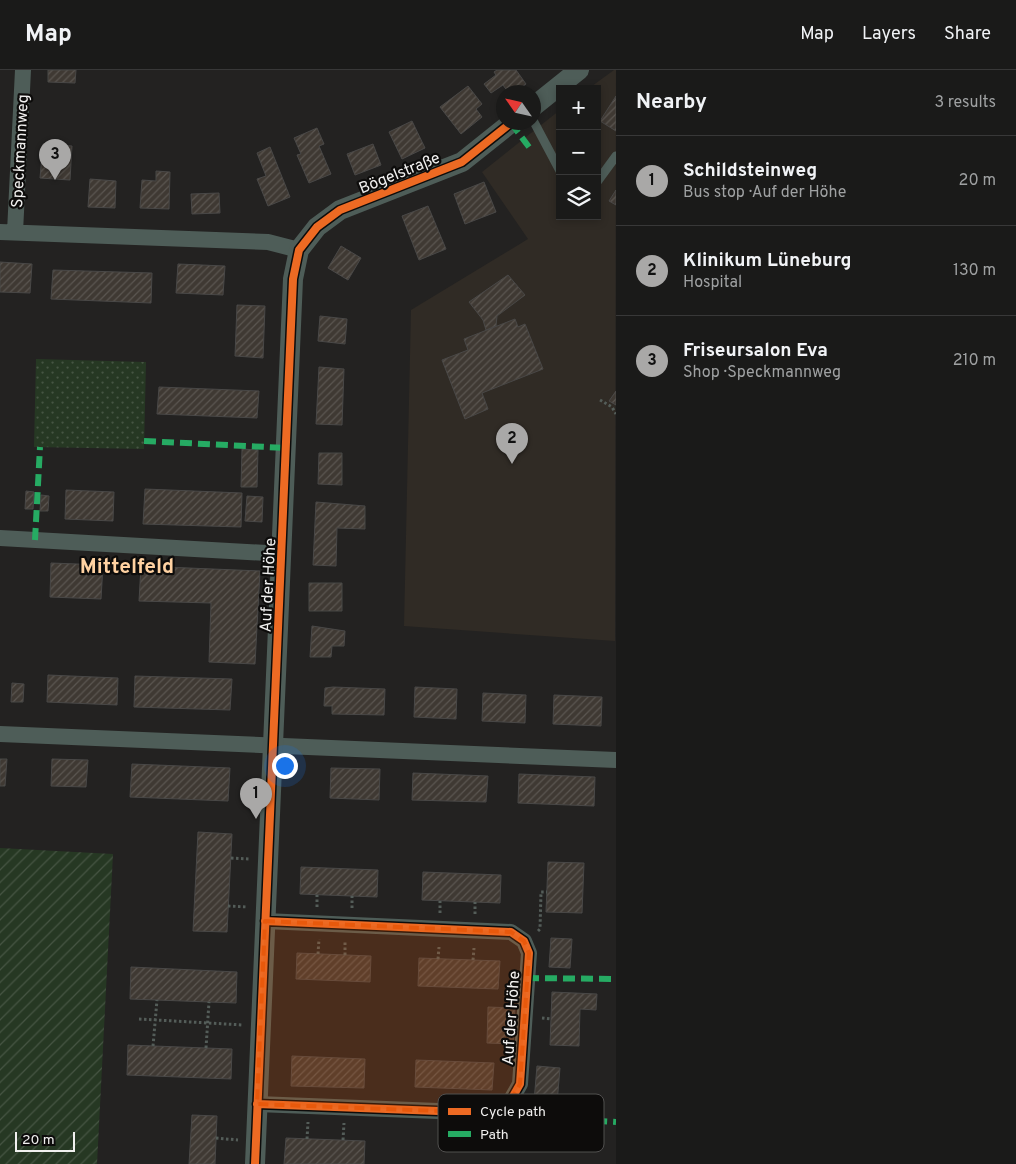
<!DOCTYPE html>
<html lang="en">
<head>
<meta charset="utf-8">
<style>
  body { margin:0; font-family:Overpass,sans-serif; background:#272726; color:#f1f3f6 }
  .controls { position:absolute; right:15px; top:15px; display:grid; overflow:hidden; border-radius:0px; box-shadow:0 2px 8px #0003 }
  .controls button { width:45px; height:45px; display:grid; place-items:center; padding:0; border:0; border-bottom:1px solid #383838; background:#1a1a19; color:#f1f3f6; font:25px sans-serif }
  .compass { position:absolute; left:496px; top:15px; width:45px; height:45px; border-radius:50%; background:#1a1a19; box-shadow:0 2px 8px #0003; rotate:304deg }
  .scale { position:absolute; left:15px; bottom:12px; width:60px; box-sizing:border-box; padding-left:5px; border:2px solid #f1f0ef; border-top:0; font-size:14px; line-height:18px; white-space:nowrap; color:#f1f0ef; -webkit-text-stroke:4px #0d0c0b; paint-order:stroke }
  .you { position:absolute; left:284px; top:695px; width:18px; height:18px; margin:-12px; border:4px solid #fff; border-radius:50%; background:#1a73e8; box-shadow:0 0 0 8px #1a73e833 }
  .badge { display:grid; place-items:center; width:32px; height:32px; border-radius:50%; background:#a9a8a7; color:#111; font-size:16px; font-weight:700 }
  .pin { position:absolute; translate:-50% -41px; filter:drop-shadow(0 1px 2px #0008) }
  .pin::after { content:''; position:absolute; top:26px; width:18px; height:15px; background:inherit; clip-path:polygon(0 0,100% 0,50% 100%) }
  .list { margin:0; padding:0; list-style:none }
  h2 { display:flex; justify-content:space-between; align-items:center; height:65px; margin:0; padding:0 20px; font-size:21px }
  h2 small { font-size:16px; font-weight:400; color:#9fa1a2 }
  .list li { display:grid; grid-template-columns:32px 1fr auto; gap:15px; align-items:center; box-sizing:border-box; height:90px; padding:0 20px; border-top:1px solid #383838 }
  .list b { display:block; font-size:19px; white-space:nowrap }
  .list p { margin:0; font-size:16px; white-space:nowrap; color:#9fa1a2 }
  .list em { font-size:16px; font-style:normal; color:#9fa1a2 }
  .icon { flex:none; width:28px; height:28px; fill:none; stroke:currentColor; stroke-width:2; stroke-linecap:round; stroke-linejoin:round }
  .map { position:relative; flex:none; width:616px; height:1094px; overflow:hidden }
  header { display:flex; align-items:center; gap:30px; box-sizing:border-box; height:70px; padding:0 25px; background:#1a1a19; border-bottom:1px solid #383838 }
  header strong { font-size:24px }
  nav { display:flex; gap:28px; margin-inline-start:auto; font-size:18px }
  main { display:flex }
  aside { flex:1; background:#1a1a19 }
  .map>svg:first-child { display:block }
  .built { fill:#302b25 }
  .park { fill:url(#park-dots) }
  .garden { fill:url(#garden-furrows) }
  .building { fill:url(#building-hatch); stroke:#494847 }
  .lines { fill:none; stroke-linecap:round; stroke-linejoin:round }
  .path { stroke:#545d59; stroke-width:3; stroke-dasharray:2.5 2.5; stroke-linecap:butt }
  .service { stroke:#4e5d58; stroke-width:9 }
  .minor { stroke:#4e5d58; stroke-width:16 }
  .tertiary { stroke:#4e5d58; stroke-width:20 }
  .quiet { stroke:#26ab63; stroke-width:6; stroke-dasharray:12 6; stroke-linecap:butt }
  .cycleway-casing { stroke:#0d0c0b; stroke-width:11 }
  .cycleway { stroke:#ed6a23; stroke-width:8 }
  .marked { fill:#e8590c; fill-opacity:0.2; stroke:#e8590c; stroke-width:4; stroke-dasharray:10 6; stroke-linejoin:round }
  .labels { text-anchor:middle; stroke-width:4.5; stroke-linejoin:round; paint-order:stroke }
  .street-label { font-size:16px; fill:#f1f0ef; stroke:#0d0c0b }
  .district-label { font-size:21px; font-weight:bold; fill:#ffd2a2; stroke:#0d0c0b }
  .key { fill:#0d0c0b; stroke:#51504f; stroke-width:1 }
  .key-label { font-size:14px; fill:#f1f0ef }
</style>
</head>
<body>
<header>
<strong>Map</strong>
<nav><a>Map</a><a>Layers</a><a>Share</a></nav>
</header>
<main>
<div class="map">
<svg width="616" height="1094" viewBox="0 0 616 1094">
  <defs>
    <pattern id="park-dots" width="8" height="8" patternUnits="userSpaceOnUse" patternTransform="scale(1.25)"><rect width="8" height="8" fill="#263823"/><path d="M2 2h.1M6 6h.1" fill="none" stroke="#465543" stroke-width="1.8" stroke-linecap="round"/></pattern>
    <pattern id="garden-furrows" width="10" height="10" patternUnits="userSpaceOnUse" patternTransform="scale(1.25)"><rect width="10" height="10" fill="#263823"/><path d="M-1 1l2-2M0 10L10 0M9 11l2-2" fill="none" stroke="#465543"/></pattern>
    <pattern id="building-hatch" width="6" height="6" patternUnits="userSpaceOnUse" patternTransform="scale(1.25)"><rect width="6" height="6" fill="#3f3933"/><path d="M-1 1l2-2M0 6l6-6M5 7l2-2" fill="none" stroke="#5b5651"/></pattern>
  </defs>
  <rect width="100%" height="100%" fill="#232221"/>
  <path class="built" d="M614 0H616L615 571 404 556 411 240 528 169 482 102 560 40V146H597V19H588Z"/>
  <path class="park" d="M36 289 146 292 144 379 34 377Z"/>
  <path class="garden" d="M0 778 113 784 97 1094H0Z"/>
  <path class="building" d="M48 0H76L75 13 48 12Z
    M497 0H516L526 14 515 22H508L503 15 491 23 484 14 496 5 494 2Z
    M468 16 482 34 476 39 482 47 461 64 440 37Z
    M616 26V61L600 51Z
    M412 51 425 78 402 89 389 62Z
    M317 58 324 74 319 76 331 104 309 113 297 85 301 84 294 68Z
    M43 74 72 76 70 110 40 108Z
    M373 74 381 95 355 105 347 84Z
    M270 77 290 127 268 136 257 109 266 106 257 83Z
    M156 101 170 102 169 139 140 138 142 110 156 111Z
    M90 109 116 111 115 138 88 137Z
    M484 112 496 142 465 154 454 124Z
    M616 120V135L609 131Z
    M219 123 220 143 192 144 191 124Z
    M428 136 446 179 419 190 402 146Z
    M341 176 361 188 348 210 328 198Z
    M0 192 32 194 30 223 0 222Z
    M178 194 225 196 223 225 176 223Z
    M53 200 152 203 151 233 51 229Z
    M508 205 525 225 497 246 496 256 486 260 483 250 469 232Z
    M237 235 265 236 263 288 235 286Z
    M320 246 347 249 345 274 318 271Z
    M515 249 518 257 525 254 543 299 482 323 488 339 465 349 442 290 468 280 464 269Z
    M319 297 344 299 342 355 316 354Z
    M159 317 259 321 257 348 157 344Z
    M616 321V335L609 331Z
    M242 379 258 380 257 417H241Z
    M319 383H342V415L318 414Z
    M145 419 242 423 241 457 143 454Z
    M66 420 114 422 113 451 65 449Z
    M26 421 34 422 33 439H25Z
    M41 425 49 426 48 441H40Z
    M247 426 263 427 262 452 245 451Z
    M316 432 365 436V459L337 458 336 496 313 495Z
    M51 493 103 495 101 529 50 527Z
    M141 496 260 501 255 594 209 592 211 533 139 531Z
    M309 513H342V541H309Z
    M312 556 345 561 344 576H332L331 587H310Z
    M48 605 118 608 117 635 47 632Z
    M135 606 232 609 230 640 134 637Z
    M12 613 24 614 23 632H11Z
    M333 617 385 619 384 645 332 644V636H324L325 618Z
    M415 617 457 619 456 649 414 647Z
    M483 623 526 625 525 653 482 651Z
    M554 625 602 627 601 656 553 654Z
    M0 689H7L5 716H0Z
    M52 689 88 690 86 717 51 716Z
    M132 694 230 698 228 731 130 727Z
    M331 698 380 699 379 730 330 728Z
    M413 703 488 706 486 732 412 730Z
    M519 704 595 707 594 736 518 733Z
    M198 762 232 764 227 862 193 861Z
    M548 792 584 793 582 843 546 842Z
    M301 797 378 800 377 827 300 824Z
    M423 802 501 805 500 833 422 830Z
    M551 868 572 869 570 898 549 897Z
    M297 883 371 886 370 912 296 909Z
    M419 888 500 891 498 919 418 916Z
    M131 897 237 902 236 933 130 929Z
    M552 922 597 924 596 940 580 939 579 976 550 975Z
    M488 937 515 938 513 974 487 973Z
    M128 975 232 979 231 1009 127 1005Z
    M292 986 365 989 364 1018 291 1016Z
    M416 990 494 993 492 1020 415 1017Z
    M537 996 560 998 556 1045 533 1043Z
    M192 1045 217 1046 215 1094H189Z
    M286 1068 365 1071 364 1094H284Z"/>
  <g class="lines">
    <path class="path" d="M600 330 612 337 616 344
      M231 788 250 789
      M228 836 248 837
      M317 837V825
      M352 838V826
      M440 843V831
      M475 844V832
      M538 861 540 859 541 822H547
      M318 884 319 869
      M345 885V871
      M438 889 439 877
      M473 890 474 878
      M542 948 551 949
      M139 949 243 955
      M153 976 157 930
      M206 978 209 932
      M216 1068 238 1070
      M307 1069 308 1052
      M343 1070 344 1053"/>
    <path class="service" d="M534 52 560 101
      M597 112 616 86"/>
    <path class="minor" d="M0 162 268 172 299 180
      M15 162 23 0
      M0 468 283 484
      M0 664 616 690
      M257 1034 490 1043 508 1035 520 1014 529 883 524 871 511 862 265 851"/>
    <path class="tertiary" d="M534 36 579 0
      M255 1094 293 209 299 180 317 157 340 140 462 92 512 52"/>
    <path class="quiet" d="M511 53 529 77
      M144 371 287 378
      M35 470 40 377
      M527 908 616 909
      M508 1035 533 1047 616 1052"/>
    <defs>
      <path id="cycleway" d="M257 1034 490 1043 508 1035 520 1014 529 883 524 871 511 862 265 851
        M255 1094 293 209 299 180 317 157 340 140 462 92 512 52"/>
    </defs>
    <use href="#cycleway" class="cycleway-casing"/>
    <use href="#cycleway" class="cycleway"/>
  </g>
  <path class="marked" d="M265 851 511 862 524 871 529 883 520 1014 508 1035 490 1043 257 1034Z"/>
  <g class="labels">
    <g class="street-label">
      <text transform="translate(19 81) rotate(-87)" y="6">Speckmannweg</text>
      <text transform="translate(399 102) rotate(-22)" y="6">Bögelstraße</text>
      <text transform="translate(267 515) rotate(-87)" y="6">Auf der Höhe</text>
      <text transform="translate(510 948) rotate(-86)" y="6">Auf der Höhe</text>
    </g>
    <g class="district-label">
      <text x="127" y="503">Mittelfeld</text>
    </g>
  </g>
  <rect x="438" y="1024" width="166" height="58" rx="8" class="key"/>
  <rect x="448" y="1038" width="23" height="7" fill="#ed6a23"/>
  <rect x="448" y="1061" width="23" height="6" fill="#26ab63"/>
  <g class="key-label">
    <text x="480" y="1046">Cycle path</text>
    <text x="480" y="1069">Path</text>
  </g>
</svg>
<div class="controls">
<button>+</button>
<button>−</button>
<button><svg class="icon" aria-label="layers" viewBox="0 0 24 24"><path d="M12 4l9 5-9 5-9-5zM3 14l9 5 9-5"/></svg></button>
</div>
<svg class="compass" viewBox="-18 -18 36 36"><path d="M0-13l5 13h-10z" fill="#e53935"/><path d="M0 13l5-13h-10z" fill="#9fa1a2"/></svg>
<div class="scale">20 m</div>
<div class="you"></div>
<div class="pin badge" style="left:256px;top:749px">1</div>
<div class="pin badge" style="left:512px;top:394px">2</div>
<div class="pin badge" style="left:55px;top:110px">3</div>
</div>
<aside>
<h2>Nearby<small>3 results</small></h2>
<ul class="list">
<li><span class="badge">1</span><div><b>Schildsteinweg</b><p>Bus stop · Auf der Höhe</p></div><em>20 m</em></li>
<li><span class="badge">2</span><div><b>Klinikum Lüneburg</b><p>Hospital</p></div><em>130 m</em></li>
<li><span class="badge">3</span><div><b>Friseursalon Eva</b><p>Shop · Speckmannweg</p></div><em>210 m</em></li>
</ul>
</aside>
</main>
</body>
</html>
